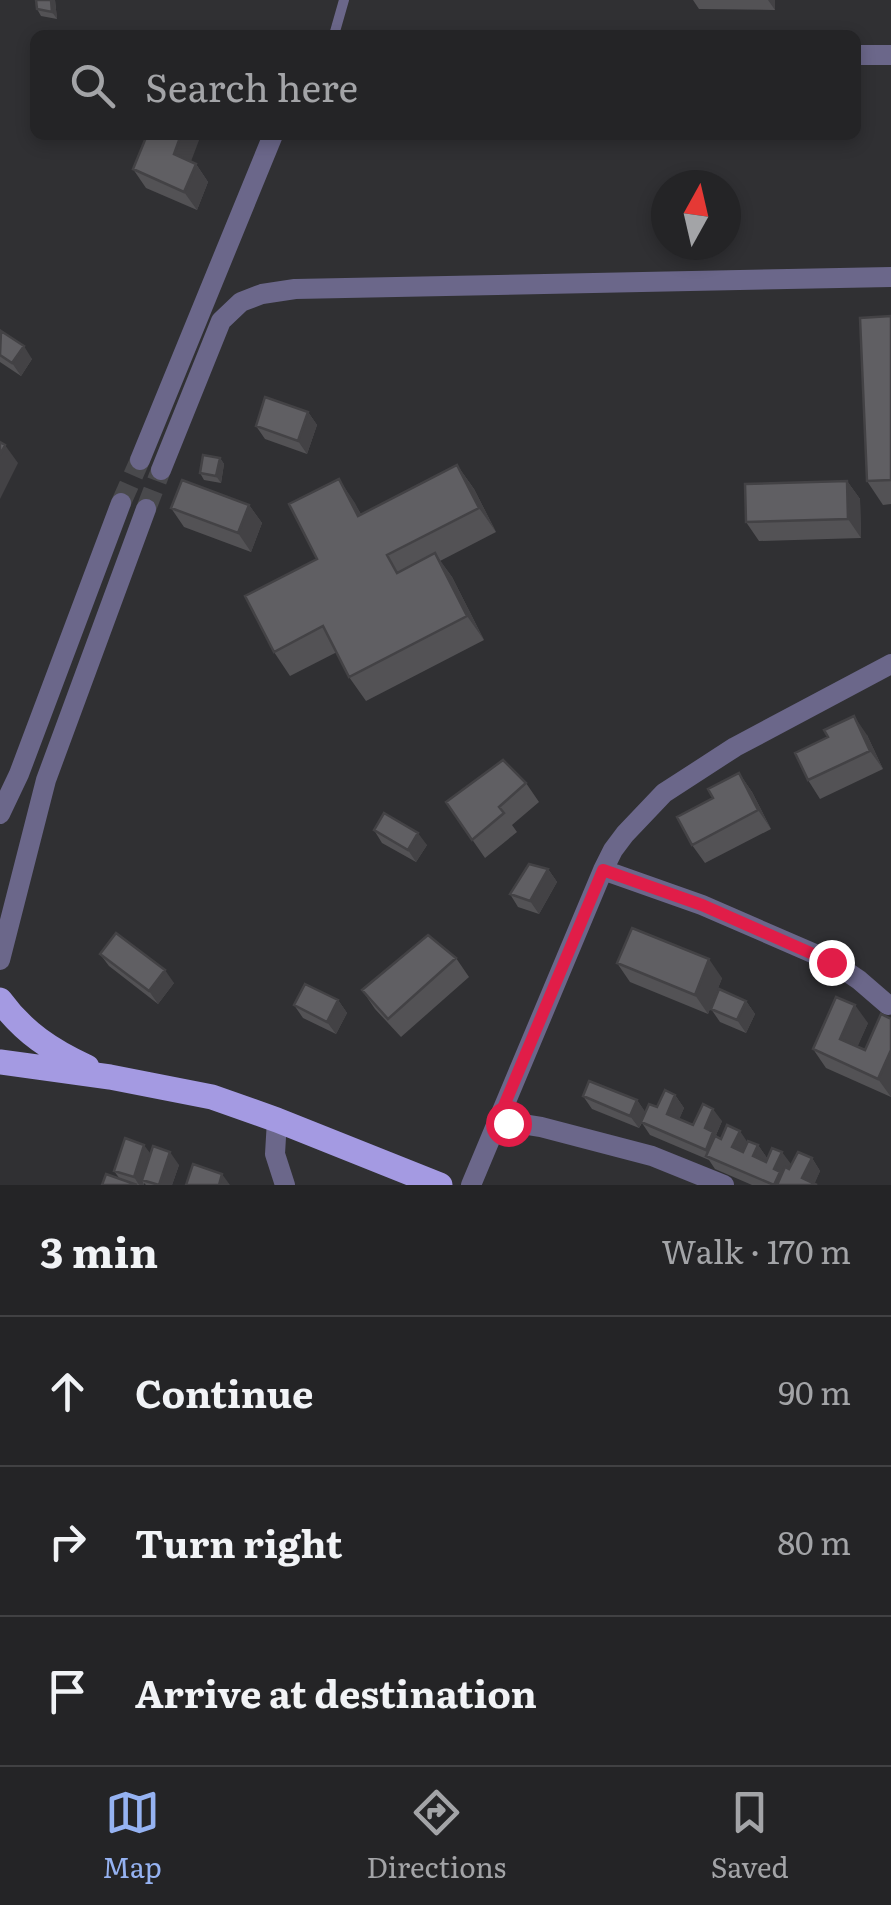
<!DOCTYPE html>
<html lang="en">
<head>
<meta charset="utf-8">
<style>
  body { margin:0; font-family:Literata,serif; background:#303032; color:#f1f3f6 }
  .compass { position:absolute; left:651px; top:170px; width:90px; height:90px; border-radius:50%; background:#242426; box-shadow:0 5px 15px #0003; rotate:8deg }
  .stop { position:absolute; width:30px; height:30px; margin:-22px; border:8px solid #e11d48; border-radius:50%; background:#fff }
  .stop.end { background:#e11d48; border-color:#fff; box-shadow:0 2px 10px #0008 }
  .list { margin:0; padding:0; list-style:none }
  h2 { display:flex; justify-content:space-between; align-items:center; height:130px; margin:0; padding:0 40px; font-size:42px }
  h2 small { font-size:32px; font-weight:400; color:#a3a4a7 }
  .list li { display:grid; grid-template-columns:65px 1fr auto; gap:30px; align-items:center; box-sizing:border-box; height:150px; padding:0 40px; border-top:2px solid #414143 }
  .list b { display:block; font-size:38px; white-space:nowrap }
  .list em { font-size:32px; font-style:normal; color:#a3a4a7 }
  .icon { flex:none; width:55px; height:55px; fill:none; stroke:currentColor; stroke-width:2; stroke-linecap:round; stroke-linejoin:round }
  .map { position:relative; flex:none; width:891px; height:1185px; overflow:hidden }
  .search { position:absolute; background:#242426; box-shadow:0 5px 15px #0003; left:30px; right:30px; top:30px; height:110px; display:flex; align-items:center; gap:25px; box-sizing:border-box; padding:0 35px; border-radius:15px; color:#a3a4a7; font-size:38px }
  .sheet { height:580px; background:#242426 }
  nav { display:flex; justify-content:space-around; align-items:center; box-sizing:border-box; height:140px; border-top:2px solid #414143; background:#242426; font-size:28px; color:#a3a4a7 }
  nav a { display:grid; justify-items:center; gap:5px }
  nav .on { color:#95b2f1 }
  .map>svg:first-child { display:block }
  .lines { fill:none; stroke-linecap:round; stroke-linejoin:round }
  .tertiary-tunnel { stroke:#49494c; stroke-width:20; stroke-dasharray:20 10; stroke-linecap:butt }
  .service { stroke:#6b678a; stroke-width:10 }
  .minor { stroke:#6b678a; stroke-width:20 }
  .tertiary { stroke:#6b678a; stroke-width:20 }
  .primary { stroke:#a49ae2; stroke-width:25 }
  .wall { fill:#535255 }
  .shaded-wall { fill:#434245 }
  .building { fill:#605f63; stroke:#434245; stroke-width:2.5 }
  .route { stroke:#e11d48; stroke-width:12 }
</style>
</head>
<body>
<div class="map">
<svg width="891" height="1185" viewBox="0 0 891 1185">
  <rect width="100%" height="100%" fill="#303033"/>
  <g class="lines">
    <path class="tertiary-tunnel" d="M121 503 140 460
      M146 509 161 470"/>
    <path class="service" d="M334 35 344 0"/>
    <path class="minor" d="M603 870 702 905 831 961 859 980 888 1005
      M277 1120 275 1154 285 1185
      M497 1120 541 1127 652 1156 724 1185
      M471 1185 603 870 613 850 625 834 664 793 735 747 891 664"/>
    <path class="tertiary" d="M856 55H891
      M140 460 273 135
      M161 470 221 321 241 302 262 294 295 289 891 277
      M0 814 19 774 121 503
      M0 960 46 780 146 509"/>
    <path class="primary" d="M0 1000C23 1032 52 1051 87 1067
      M0 1062 110 1077 212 1097 277 1120 440 1185"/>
  </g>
  <path class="wall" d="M55 0 57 19 41 16 37 9Z
    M693 0H775V10L699 9Z
    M196 164 208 182 197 210 146 188 133 169Z
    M891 316V504L883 505 867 481Z
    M0 333 32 359 21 376 0 362Z
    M308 412 317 425 307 454 265 439 256 426Z
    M220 458 224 464 221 483 204 480 200 473Z
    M457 465 474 489 496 532 440 561 452 577 484 640 366 701 349 677 337 652 290 676 274 652 317 559 339 479 361 514Z
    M847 481 860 499 861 538 759 541 746 522Z
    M249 505 262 523 251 552 184 527 171 508Z
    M867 735 883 769 820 799 808 780Z
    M739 773 752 792 771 829 705 863 692 845 713 798Z
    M526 783 539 802 512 825 517 832 485 858 446 802Z
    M374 830 427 845 416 862 382 843Z
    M548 869 557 882 539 914 518 907 510 894Z
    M100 954 174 983 158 1004 109 966Z
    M456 958 469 977 401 1037 375 1009 362 990Z
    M617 963 722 978 708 1014 630 982Z
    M338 1000 347 1013 336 1034 303 1018 294 1005Z
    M746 1001 755 1014 746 1033 720 1022 711 1009Z
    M891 1019V1097L826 1068 813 1049 868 1023 857 1047 865 1050Z
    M675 1095 684 1108 679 1119 693 1125 722 1121 716 1135 721 1139 747 1142 758 1145 767 1158 791 1164 789 1169 812 1158 820 1171 814 1184 817 1185H752L715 1169 709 1160 650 1135 642 1123 639 1128 592 1109 583 1096 637 1100 645 1112 657 1107Z
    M151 1154 179 1165 172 1185H146L144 1183V1185H102L120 1179 114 1171Z"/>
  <path class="shaded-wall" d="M51 0H55L57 19 52 12Z
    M768 0H775V10Z
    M181 135H201L187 172 174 154Z
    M196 164 208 182 197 210 184 192Z
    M24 346 32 359 21 376 12 363Z
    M308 412 317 425 307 454 298 441Z
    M5 445 18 463 0 499V455Z
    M220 458 224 464 221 483 216 476Z
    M457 465 474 489 496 532 479 508Z
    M339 479 355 503 374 540 358 516Z
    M847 481 860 499 861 538 848 519Z
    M249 505 262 523 251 552 238 533Z
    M435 553 452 577 484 640 467 616Z
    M854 716 867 735 883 769 870 751Z
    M739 773 752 792 771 829 758 810Z
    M418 833 427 845 416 862 408 850Z
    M548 869 557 882 539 914 530 901Z
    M709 959 722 978 708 1014 695 995Z
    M165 970 174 983 158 1004 149 991Z
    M338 1000 347 1013 336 1034 327 1022Z
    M746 1001 755 1014 746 1033 737 1020Z
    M855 1005 868 1023 853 1057 840 1039Z
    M891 1050V1097L878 1079Z
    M675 1095 684 1108 676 1127 667 1114Z
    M637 1100 646 1113 639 1128 630 1116Z
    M713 1109 722 1121 716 1135 722 1144 712 1159 706 1150 705 1128Z
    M740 1131 748 1143 741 1160 732 1147Z
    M144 1145 153 1157 142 1180 144 1185H139L134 1177Z
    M758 1145 767 1158 762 1169 753 1156Z
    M170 1152 179 1165 172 1185H159Z
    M782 1152 791 1164 785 1179 788 1185H774V1169Z
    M812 1158 820 1171 814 1185 802 1178Z
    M222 1174 230 1185H219Z"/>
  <path class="building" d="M36 0H51L52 12 37 9Z
    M147 135H181L174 154 196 164 184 192 133 169Z
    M891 316V480L867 481 860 318Z
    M1 331 24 346 12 363 0 355Z
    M265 397 308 412 298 441 256 426Z
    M0 442 5 445 0 455Z
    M203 455 220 458 216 476 200 473Z
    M457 465 479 508 387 555 397 573 435 553 467 616 349 677 323 626 274 652 245 596 317 559 289 504 339 479 358 516Z
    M182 480 249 505 238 533 171 508Z
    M847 481 848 519 746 522 745 484Z
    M854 716 870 751 808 780 795 753 828 737 824 730Z
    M503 760 526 783 499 807 504 813 472 840 446 802Z
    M739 773 758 810 692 845 677 817 713 798 708 789Z
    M384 813 418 833 408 850 374 830Z
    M529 864 548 869 530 901 510 894Z
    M632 928 709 959 695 995 617 963Z
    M116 933 165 970 149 991 100 954Z
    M428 935 456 958 388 1019 362 990Z
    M305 984 338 1000 327 1022 294 1005Z
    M719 989 746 1001 737 1020 711 1009Z
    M836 997 855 1005 840 1039 865 1050 881 1014 891 1019V1050L878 1079 813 1049Z
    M589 1081 637 1100 630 1116 583 1096Z
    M665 1090 675 1095 667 1114 693 1125 703 1104 713 1109 705 1128 713 1132 706 1150 641 1122 649 1104 657 1107Z
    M727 1125 740 1131 732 1147 743 1152 748 1141 758 1145 753 1156 766 1162 772 1148 782 1152 774 1169 780 1172 774 1185 706 1156 715 1136 721 1139Z
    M125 1138 144 1145 134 1177 114 1171Z
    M153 1146 170 1152 159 1185 142 1180Z
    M798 1152 812 1158 802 1178 817 1185H777L785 1167 789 1169Z
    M193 1164 222 1174 219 1185H186Z
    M106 1174 137 1185H102Z"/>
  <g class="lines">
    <path class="route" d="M508 1123 498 1120 603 870 702 905 831 962"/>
  </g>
</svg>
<svg class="compass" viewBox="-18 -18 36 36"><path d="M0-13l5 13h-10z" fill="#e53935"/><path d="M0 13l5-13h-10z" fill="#a3a4a7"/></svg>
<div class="stop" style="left:508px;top:1123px"></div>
<div class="stop end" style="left:831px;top:962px"></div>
<div class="search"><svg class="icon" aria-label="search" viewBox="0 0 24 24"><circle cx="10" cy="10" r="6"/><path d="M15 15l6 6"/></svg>Search here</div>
</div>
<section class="sheet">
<h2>3 min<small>Walk · 170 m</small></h2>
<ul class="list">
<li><svg class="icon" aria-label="ahead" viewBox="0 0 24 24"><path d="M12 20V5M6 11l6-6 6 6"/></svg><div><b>Continue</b></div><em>90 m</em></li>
<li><svg class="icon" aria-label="right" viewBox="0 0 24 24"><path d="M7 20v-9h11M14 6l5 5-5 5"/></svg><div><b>Turn right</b></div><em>80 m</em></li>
<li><svg class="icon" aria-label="arrive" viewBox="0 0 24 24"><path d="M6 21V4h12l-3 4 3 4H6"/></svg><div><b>Arrive at destination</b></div></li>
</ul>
</section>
<nav>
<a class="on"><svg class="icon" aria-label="map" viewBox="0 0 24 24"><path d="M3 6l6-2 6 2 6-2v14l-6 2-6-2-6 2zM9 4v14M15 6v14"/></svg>Map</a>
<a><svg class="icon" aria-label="directions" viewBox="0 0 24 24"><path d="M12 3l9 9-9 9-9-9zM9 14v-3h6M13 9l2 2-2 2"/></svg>Directions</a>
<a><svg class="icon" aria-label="saved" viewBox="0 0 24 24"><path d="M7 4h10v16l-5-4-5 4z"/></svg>Saved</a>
</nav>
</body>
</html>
